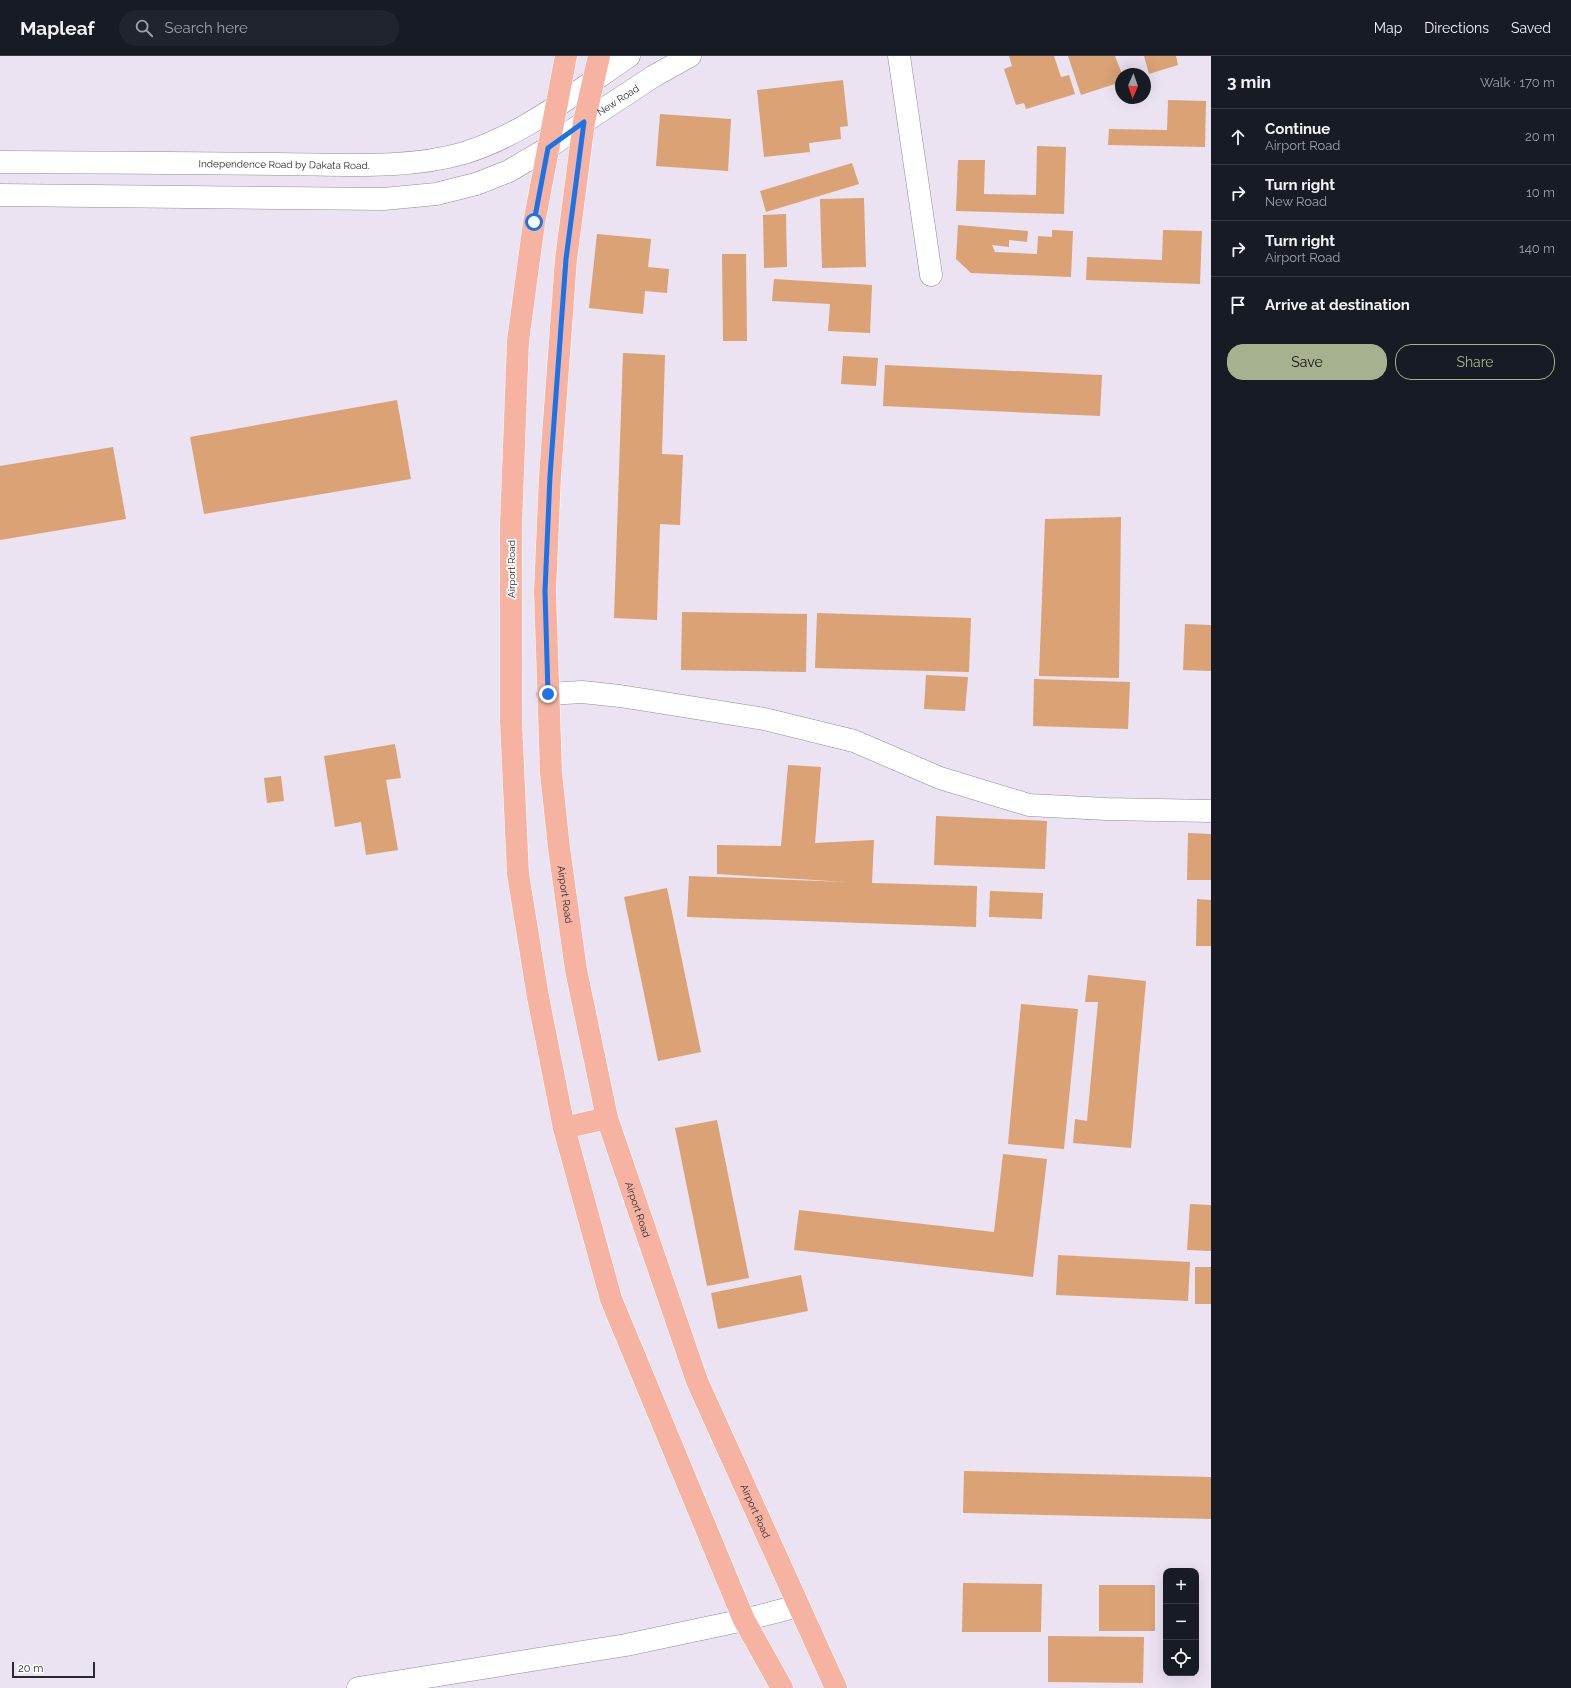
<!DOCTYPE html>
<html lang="en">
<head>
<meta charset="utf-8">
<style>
  body { margin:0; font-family:Raleway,sans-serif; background:#20242c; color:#f1f3f6 }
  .controls { position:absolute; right:12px; bottom:12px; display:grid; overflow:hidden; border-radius:8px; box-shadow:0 4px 16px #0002 }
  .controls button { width:36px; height:36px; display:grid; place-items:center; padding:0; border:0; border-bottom:1px solid #363941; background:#171b24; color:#f1f3f6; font:20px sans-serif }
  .compass { position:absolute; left:1115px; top:12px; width:36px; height:36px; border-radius:50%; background:#171b24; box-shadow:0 4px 16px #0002; rotate:182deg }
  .scale { position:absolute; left:12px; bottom:10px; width:83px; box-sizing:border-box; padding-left:4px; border:2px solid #2b282e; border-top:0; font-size:11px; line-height:14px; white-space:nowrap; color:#2b282e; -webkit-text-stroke:3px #fff; paint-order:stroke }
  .stop { position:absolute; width:12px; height:12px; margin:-9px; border:3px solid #1a73e8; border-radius:50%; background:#fff }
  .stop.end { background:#1a73e8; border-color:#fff; box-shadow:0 1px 4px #0008 }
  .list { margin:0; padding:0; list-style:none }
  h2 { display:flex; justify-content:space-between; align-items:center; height:52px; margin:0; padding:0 16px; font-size:17px }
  h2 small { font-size:13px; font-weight:400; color:#9ea1a6 }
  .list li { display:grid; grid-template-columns:26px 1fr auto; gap:12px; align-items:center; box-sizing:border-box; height:56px; padding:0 16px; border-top:1px solid #363941 }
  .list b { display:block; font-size:15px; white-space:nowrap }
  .list p { margin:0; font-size:13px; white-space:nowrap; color:#9ea1a6 }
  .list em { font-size:13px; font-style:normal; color:#9ea1a6 }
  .actions { display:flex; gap:8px; padding:12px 16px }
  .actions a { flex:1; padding:9px 0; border:1px solid #a6b28f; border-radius:16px; text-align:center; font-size:14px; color:#a6b28f }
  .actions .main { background:#a6b28f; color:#111 }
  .icon { flex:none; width:22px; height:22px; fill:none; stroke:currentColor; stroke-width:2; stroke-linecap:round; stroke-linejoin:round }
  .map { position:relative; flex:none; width:1211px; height:1632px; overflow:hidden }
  header { display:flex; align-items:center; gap:24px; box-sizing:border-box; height:56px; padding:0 20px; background:#171b24; border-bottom:1px solid #363941 }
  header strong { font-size:19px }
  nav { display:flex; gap:22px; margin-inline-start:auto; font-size:14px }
  .search { width:280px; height:36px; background:#20242c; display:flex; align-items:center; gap:10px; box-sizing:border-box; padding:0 14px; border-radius:22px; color:#9ea1a6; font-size:15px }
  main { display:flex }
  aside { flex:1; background:#171b24 }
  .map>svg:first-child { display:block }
  .building { fill:#daa275 }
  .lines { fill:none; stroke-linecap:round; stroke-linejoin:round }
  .minor-casing { stroke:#938b9a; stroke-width:23 }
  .major-casing { stroke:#fff; stroke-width:23 }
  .minor { stroke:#fff; stroke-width:22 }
  .major { stroke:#f7b3a1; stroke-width:22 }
  .route { stroke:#1a73e8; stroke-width:5 }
  .labels { text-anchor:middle; stroke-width:3.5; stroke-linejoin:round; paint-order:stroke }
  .street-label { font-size:10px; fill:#2b282e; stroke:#fff }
</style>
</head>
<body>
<header>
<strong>Mapleaf</strong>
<div class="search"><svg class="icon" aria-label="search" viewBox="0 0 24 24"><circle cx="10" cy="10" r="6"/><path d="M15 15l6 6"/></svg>Search here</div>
<nav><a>Map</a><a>Directions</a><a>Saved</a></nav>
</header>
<main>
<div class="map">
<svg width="1211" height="1632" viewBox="0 0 1211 1632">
  <rect width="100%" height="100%" fill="#ebe2f2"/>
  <path class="building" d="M1009 0H1054L1061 21 1069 19 1075 38 1026 53 1024 47 1016 49 1004 13 1012 10Z
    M1068 0H1115L1122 18 1121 26 1081 39Z
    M1144 0H1176L1178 9 1149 18Z
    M843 24 848 70 840 71 841 83 809 87 810 96 764 101 757 34Z
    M1168 44 1206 45 1205 91 1108 89 1109 73 1167 74Z
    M660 58 731 63 728 115 656 110Z
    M1037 90 1066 91 1064 158 956 155 958 104H985L984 138 1036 139Z
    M852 107 859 128 766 156 760 135Z
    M864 142 866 211 822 212 820 143Z
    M786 158 787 211 764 212 763 159Z
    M958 169 1028 175 1027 186 1009 184V191L992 189 995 196 1037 198 1038 180 1052 181V174L1073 175 1071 221 971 217 956 203Z
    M1163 174 1202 175 1200 228 1086 224 1087 201 1162 204Z
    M597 178 651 183 648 211 669 213 667 237 645 235 643 258 589 252Z
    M722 198H746L747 285H723Z
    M774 223 872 229 870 277 828 275 830 248 772 245Z
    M623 297 665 299 662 398 683 399 680 469 660 468 657 564 614 562Z
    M843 300 878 302 876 330 841 328Z
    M885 309 1102 319 1100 360 883 350Z
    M397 344 411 423 204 458 190 381Z
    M113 391 126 463 0 484V410Z
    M1121 461 1119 622 1039 620 1045 463Z
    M682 556 807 558 806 616 681 614Z
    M817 557 971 562 969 616 815 612Z
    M1185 568 1211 569V615L1183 614Z
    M926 619 968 621 965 655 924 653Z
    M1034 623 1130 626 1128 673 1033 670Z
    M395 688 401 722 386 724 398 794 366 799 361 766 335 771 324 700Z
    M788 709 821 711 815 787 874 784 872 827 977 830 976 871 687 861 689 820 847 826 717 818V789L781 790Z
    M281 720 284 745 267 747 264 722Z
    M936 760 1047 765 1045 813 934 809Z
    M1188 777 1211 778V824H1187Z
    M667 832 701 996 658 1005 624 841Z
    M990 835 1043 837 1042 863 989 861Z
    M1197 843 1211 844V890H1196Z
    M1088 919 1146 925 1131 1092 1073 1087 1075 1063 1087 1065 1098 946H1085Z
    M1021 948 1078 953 1064 1093 1008 1088Z
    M717 1064 749 1222 707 1230 675 1072Z
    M1003 1098 1047 1103 1033 1221 794 1194 799 1154 994 1176Z
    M1190 1148 1211 1149V1195L1187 1194Z
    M1058 1199 1190 1206 1188 1245 1056 1239Z
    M1195 1211H1211V1248H1195Z
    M801 1219 808 1255 718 1273 711 1237Z
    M964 1415 1211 1421V1463L963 1457Z
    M963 1527 1042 1528 1041 1576H962Z
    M1099 1529H1155V1575H1099Z
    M1048 1580 1144 1581 1143 1627 1048 1626Z"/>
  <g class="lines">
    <defs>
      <g id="minor">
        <path d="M899 0 931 219"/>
        <path id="s1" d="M0 106C92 106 185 107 277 108 338 108 406 114 464 97 526 78 577 35 629 0"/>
        <path id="s2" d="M0 139 384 143 436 138 476 128 509 115 548 92 584 66 654 20 690 0"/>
        <path d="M548 638 582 636 620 640 764 663 854 685 940 722 1029 749 1106 753 1211 755"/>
        <path d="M358 1632 626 1589 744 1564 798 1550"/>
      </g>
      <g id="major">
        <path d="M566 0 534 167 518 285 511 469V665L518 818 538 941 564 1072 611 1243 744 1564 782 1632"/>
        <path id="s3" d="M599 0 584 66 566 203 550 420 545 535 551 717 559 792 576 914 607 1062 697 1325 836 1632"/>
        <path d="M564 1072 607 1062"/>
      </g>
    </defs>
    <use href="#minor" class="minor-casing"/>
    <use href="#major" class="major-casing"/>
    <use href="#minor" class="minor"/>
    <use href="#major" class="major"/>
  </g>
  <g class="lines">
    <path class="route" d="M534 166 548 92 584 66 566 203 550 420 545 535 548 638"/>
  </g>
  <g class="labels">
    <g class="street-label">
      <text dy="4" stroke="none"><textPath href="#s2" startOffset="643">New Road</textPath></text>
      <text dy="4" stroke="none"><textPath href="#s1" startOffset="284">Independence Road by Dakata Road.</textPath></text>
      <text transform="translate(511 513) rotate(-90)" y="4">Airport Road</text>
      <text dy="4" stroke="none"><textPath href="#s3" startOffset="843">Airport Road</textPath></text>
      <text dy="4" stroke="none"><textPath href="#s3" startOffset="1167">Airport Road</textPath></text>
      <text dy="4" stroke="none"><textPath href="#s3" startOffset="1491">Airport Road</textPath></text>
    </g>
  </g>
</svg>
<div class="controls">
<button>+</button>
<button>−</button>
<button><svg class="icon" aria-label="locate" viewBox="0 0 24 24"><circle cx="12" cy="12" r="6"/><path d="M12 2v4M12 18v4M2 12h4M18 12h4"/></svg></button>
</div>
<svg class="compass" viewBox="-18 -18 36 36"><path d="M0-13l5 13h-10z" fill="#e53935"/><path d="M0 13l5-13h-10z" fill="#9ea1a6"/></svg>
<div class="scale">20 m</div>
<div class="stop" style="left:534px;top:166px"></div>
<div class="stop end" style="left:548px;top:638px"></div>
</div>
<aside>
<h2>3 min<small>Walk · 170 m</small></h2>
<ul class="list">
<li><svg class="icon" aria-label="ahead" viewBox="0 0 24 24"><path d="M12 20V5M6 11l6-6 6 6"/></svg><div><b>Continue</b><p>Airport Road</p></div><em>20 m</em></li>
<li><svg class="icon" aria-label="right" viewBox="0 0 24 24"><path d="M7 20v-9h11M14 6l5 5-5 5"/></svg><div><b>Turn right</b><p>New Road</p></div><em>10 m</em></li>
<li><svg class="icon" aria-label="right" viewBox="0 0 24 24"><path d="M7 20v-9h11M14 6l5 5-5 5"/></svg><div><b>Turn right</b><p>Airport Road</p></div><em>140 m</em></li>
<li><svg class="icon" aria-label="arrive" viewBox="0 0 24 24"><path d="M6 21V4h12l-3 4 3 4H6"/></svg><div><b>Arrive at destination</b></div></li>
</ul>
<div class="actions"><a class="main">Save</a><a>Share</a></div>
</aside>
</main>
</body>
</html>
